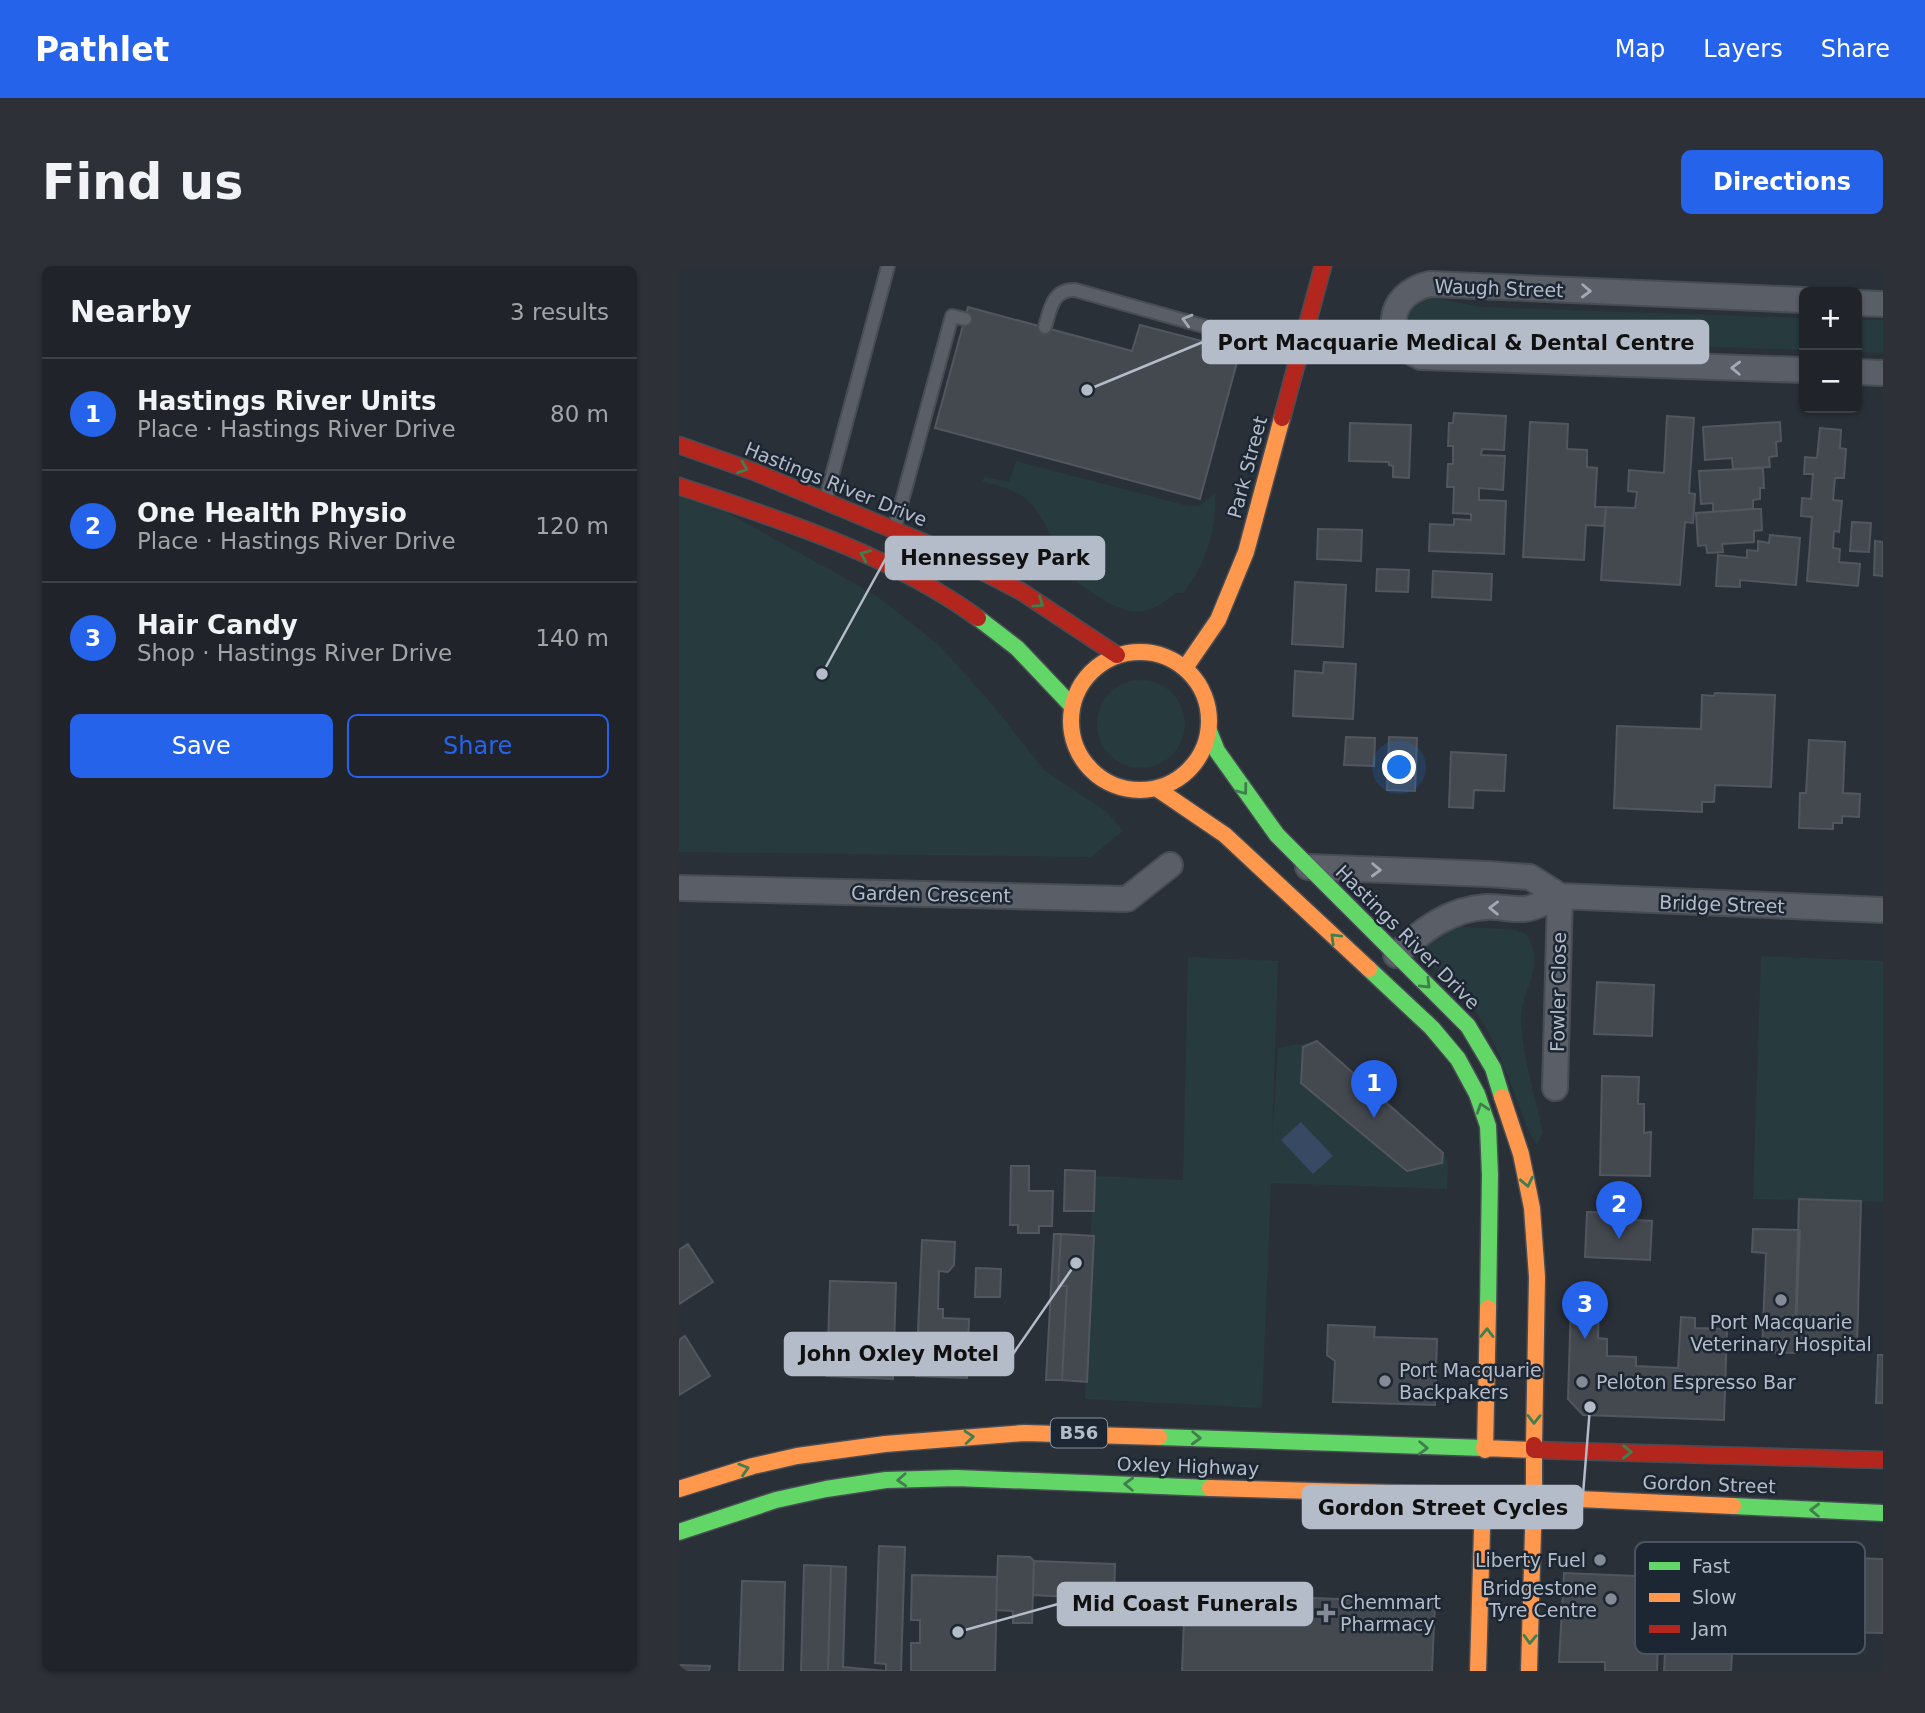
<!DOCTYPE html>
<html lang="en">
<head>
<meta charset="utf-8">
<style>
  body { margin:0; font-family:"DejaVu Sans",sans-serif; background:#2d3036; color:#f1f3f6 }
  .controls { position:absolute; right:21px; top:21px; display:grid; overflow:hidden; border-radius:10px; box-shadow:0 2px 5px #0004 }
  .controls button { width:63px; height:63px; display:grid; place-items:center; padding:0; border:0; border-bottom:2px solid #3d4147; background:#20242a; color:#f1f3f6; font:35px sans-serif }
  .you { position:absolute; left:721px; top:502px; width:24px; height:24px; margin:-18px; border:5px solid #fff; border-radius:50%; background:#1a73e8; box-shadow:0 0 0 10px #1a73e833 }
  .badge { display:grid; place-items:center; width:46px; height:46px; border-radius:50%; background:#2563eb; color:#fff; font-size:23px; font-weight:700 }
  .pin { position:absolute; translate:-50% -58px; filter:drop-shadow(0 2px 4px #0008) }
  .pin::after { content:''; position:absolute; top:37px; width:24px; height:21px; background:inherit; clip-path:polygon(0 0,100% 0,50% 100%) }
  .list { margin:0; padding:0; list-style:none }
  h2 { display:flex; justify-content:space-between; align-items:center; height:91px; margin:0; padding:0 28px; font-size:30px }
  h2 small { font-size:23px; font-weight:400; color:#a2a4a8 }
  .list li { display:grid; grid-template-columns:46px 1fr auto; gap:21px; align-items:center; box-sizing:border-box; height:112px; padding:0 28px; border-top:2px solid #3d4147 }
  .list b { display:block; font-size:26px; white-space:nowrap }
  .list p { margin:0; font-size:23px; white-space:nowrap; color:#a2a4a8 }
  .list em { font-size:23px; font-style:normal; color:#a2a4a8 }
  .actions { display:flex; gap:14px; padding:21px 28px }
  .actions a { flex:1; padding:16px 0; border:2px solid #2563eb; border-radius:10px; text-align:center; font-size:24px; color:#2563eb }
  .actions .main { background:#2563eb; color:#fff }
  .map { position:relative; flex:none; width:1204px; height:1405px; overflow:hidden; border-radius:10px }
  header { display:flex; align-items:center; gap:42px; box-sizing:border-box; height:98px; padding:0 35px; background:#2563eb; color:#fff }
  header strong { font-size:33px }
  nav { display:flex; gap:38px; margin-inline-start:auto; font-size:24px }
  .intro { display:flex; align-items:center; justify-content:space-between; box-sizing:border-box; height:168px; padding:0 42px }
  h1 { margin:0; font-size:49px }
  .button { padding:18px 32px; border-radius:10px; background:#2563eb; color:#fff; font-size:24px; font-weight:700 }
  main { display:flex; gap:42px; padding:0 42px }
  aside { flex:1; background:#20242a; border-radius:10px; box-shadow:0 2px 5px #0004 }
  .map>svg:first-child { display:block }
  .green { fill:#273a3e }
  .water { fill:#384963 }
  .building { fill:#444950; stroke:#52575f; stroke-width:2 }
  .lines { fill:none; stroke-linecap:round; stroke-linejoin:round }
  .lane-casing { stroke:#484c53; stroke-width:16 }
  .street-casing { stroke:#484c53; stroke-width:28 }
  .fast-casing { stroke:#484c53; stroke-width:19 }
  .slow-casing { stroke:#484c53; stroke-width:19 }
  .jam-casing { stroke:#484c53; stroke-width:19 }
  .lane { stroke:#5a5e66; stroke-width:12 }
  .street { stroke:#5a5e66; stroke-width:24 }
  .fast { stroke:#63d668; stroke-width:16 }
  .slow { stroke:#ff974d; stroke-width:16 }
  .jam { stroke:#b3261e; stroke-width:16 }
  .oneway { stroke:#a2a9b5 }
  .oneway2 { stroke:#407e4e }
  .poi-dot { fill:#848b96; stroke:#1d2633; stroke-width:2.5 }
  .labels { text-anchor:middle; stroke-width:5; stroke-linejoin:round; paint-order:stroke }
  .shield { fill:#1d2633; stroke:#878f9c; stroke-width:2 }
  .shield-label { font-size:18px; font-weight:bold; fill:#b4bcc9 }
  .street-label { font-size:19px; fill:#b4bcc9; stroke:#1d2633 }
  .poi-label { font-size:19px; fill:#b4bcc9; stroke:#1d2633; text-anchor:start }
  .key { fill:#1d2633; stroke:#4a5360; stroke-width:2 }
  .key-label { font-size:19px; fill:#b4bcc9 }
  .leader { fill:none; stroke:#b4bcc9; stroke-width:2.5 }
  .callout-dot { fill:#b4bcc9; stroke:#1d2633; stroke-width:2.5 }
  .callout { fill:#b4bcc9; stroke:#b4bcc9; stroke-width:2.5 }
  .callout-label { font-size:21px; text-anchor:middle; font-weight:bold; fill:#111 }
</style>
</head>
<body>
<header>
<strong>Pathlet</strong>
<nav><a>Map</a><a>Layers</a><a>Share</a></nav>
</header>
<div class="intro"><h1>Find us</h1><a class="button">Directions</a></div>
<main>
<aside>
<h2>Nearby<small>3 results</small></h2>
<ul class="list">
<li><span class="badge">1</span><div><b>Hastings River Units</b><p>Place · Hastings River Drive</p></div><em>80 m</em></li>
<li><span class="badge">2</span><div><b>One Health Physio</b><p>Place · Hastings River Drive</p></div><em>120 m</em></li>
<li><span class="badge">3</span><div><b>Hair Candy</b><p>Shop · Hastings River Drive</p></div><em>140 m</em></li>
</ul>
<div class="actions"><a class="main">Save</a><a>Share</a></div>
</aside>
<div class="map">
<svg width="1204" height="1405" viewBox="0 0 1204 1405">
  <rect width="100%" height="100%" fill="#2a3038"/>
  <path class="green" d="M751 31 803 41 1125 52V84L794 72 752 80 735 75C721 51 725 40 751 31Z
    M1178 54H1204V87L1178 86Z
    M337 195 509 240H520L536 228C538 264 527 298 504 327H496C467 354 446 349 415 328 406 322 397 317 391 307 375 282 368 249 343 230 332 222 316 219 303 215L306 211 330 216Z
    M0 220 198 330 260 379 313 438 365 504 427 545 444 565 412 591 0 586Z
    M418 458a44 44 0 1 1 88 0a44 44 0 1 1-88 0Z
    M774 660 837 664 847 668C870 704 839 723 842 760 845 795 856 831 864 866L858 879 850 866C831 819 816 763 781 725 768 711 753 702 742 687L745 674Z
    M1082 690 1204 695V936L1074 933Z
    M509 691 599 695 593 876 599 782 638 775 727 904 763 897 764 887 769 896 768 923 592 917 583 1142 406 1133 414 910 504 914Z"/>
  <path class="water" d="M622 856 654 890 634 908 602 874Z"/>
  <path class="building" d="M289 41 453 85 461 59 561 85 521 233 256 162Z
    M775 147 827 150 825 184 803 183 802 189 826 190 824 224 800 222V234L827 235 825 288 750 285 751 258 775 259V253L792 254V248L774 247 775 221H768L769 198H774V180H769L770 157H774Z
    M988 150 1015 152 1010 227 1016 228 1014 257 1006 256 1001 319 922 314 927 241 956 242 958 226 949 225 950 204 985 207Z
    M851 156 889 158 888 183 908 184V201L918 202 916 241H927L925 260 907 259 905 294 844 291Z
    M1101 156 1102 175 1097 176 1098 190 1090 191 1091 201 1054 203 1053 192 1026 194 1024 161Z
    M671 157 732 159 730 212 714 211V200L710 199V196L670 195Z
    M1141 162 1162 164 1161 182 1167 183 1165 212H1156L1154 234 1163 235 1160 266 1155 265 1154 282 1161 283 1160 296 1181 298 1179 320 1128 315 1133 251 1122 250 1123 232 1132 233 1134 208H1125L1126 191 1138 192Z
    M1084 202 1085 222H1081V233L1074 234V243L1034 246V237L1022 238 1020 205Z
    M1074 243H1082L1083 264 1075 265V276L1043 278 1044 286 1028 287 1027 279 1019 280 1017 247Z
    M1173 256 1192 257 1190 286 1171 285Z
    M639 263 683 264 682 295 638 293Z
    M1091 269 1121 272 1117 319 1061 314V321L1037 320 1039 289 1068 292V284L1079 285V275L1090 277Z
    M1196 275 1204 276V310L1195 309Z
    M698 303 730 304 729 326 697 325Z
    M754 305 813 308 812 334 753 331Z
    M616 316 667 319 664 381 613 378Z
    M645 396 677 398 674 453 614 450 616 405 644 407Z
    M1036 427 1096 429 1092 521 1036 519 1035 536H1023V546L935 542 938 460 1022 463 1023 429 1035 430Z
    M667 471 696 472 695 500 665 499Z
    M710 471 738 472 736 525 708 524Z
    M1130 474 1166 476 1164 527 1181 528 1180 551 1163 550V557H1154V563L1120 562 1121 527H1127Z
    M772 486 827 489 825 525 795 524 794 542 770 541Z
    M918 716 975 719 973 770 915 768Z
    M638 775 764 887 763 897 728 905 622 817 624 781Z
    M923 810 960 811 959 838H965V867L972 866 971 910 921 909Z
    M332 900H350V925H374L373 960H360V967H339V959H331Z
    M386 904 416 905 415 945H385Z
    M1120 933 1182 935 1178 1083 1116 1081Z
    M908 946 958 947 957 954 973 955 971 994 906 991Z
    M1074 963 1121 964 1116 1087 1083 1086 1087 987 1073 986Z
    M375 968H382L379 1020H388L383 1114H367Z
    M382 968 415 970 408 1116 383 1114 388 1020H379Z
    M243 974 276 976 275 999 269 1006 260 1005 259 1043H264V1052L290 1053 288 1112 237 1110Z
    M9 978 34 1016 0 1038V984Z
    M297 1002 322 1003 321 1031H296Z
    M151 1015 217 1017 214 1113 148 1110Z
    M892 1036 920 1037 919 1072 928 1073V1090L957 1091V1100L999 1102 1002 1051 1016 1052V1062L1048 1063 1045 1154 904 1149 889 1133Z
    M649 1059 696 1061 695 1071 758 1073 756 1139 654 1136 656 1095 648 1089Z
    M6 1070 31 1110 0 1129V1074Z
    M1199 1089H1204V1137H1197Z
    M200 1280 226 1281 222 1405H207V1398L196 1397Z
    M998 1286 1204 1293V1367L1071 1364 1070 1388 1053 1387 1052 1405H985L991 1293Z
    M319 1290 351 1291 355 1295 353 1357H334V1345L317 1344Z
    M355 1295 436 1298 435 1333 354 1329Z
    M958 1296 982 1297 978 1405H926V1396H880L885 1307 957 1310Z
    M125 1299 152 1300 149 1405H122Z
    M152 1300 167 1301 164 1401 207 1405H149Z
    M233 1309 318 1311 316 1405H232V1377H241V1354H232Z
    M63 1315 106 1316 104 1405H60Z
    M506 1328 756 1336 753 1405H503Z
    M0 1399 31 1400 30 1405H0Z"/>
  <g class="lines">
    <defs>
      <path id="lane" d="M366 61C371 43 374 23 396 24L617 86
        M147 232 209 0
        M216 261 273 50 286 53"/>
      <path id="street" d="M1125 34 751 18C708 27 701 74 742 91L1125 104
        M1178 37 1204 38
        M1178 106 1204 107
        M629 601 809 608 851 611 881 630
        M0 622 448 633 491 599
        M717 689C742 665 770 643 807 641 819 640 832 644 845 643 857 642 870 634 881 630L1204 644
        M876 822 881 630"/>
      <path id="fast" d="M299 352 338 382 393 440
        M530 465 538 485 598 569 789 760 814 802 823 831
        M690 703 753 762 779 793 798 828 809 860 811 909 809 1042
        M480 1171 805 1182
        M1054 1240 1204 1247
        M0 1266 97 1234 147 1223 207 1214 277 1212 531 1222"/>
      <path id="slow" d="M392 455a69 69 0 1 1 138 0a69 69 0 1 1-138 0Z
        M506 402 539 354 567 286 603 152
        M477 522 546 569 690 703
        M823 831 842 888 853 942 858 1011 855 1179
        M806 1184 809 1042
        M531 1222 855 1231V1184L805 1182
        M0 1223 74 1200 118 1190 206 1178 345 1167 480 1171
        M799 1405 804 1229
        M850 1405 855 1231 1054 1240"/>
      <path id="jam" d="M603 152 644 0
        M0 179 76 206 263 284 343 326 438 389
        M0 220C102 254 211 288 299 352
        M855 1179V1184L1204 1194"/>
    </defs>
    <use href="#lane" class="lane-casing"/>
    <use href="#street" class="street-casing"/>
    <use href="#fast" class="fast-casing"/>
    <use href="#slow" class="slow-casing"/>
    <use href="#jam" class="jam-casing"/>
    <use href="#lane" class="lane"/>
    <use href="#street" class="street"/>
    <use href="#fast" class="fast"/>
    <use href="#slow" class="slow"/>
    <use href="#jam" class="jam"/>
  </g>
  <defs><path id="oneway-chevron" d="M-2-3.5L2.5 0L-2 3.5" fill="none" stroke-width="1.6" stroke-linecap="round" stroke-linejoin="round" transform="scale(1.75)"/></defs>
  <g class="oneway">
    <use href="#oneway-chevron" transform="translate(907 25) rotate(2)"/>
    <use href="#oneway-chevron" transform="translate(508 54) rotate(-164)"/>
    <use href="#oneway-chevron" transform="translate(1057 102) rotate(-178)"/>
    <use href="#oneway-chevron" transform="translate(697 604) rotate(2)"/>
    <use href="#oneway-chevron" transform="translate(815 642) rotate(-179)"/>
  </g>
  <g class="oneway2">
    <use href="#oneway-chevron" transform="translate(64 202) rotate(20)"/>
    <use href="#oneway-chevron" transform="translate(186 289) rotate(-157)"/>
    <use href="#oneway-chevron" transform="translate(360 337) rotate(34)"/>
    <use href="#oneway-chevron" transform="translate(564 524) rotate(53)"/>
    <use href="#oneway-chevron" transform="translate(656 672) rotate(-136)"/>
    <use href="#oneway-chevron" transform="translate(747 718) rotate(45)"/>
    <use href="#oneway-chevron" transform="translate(803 842) rotate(-108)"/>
    <use href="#oneway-chevron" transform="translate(848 916) rotate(78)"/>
    <use href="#oneway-chevron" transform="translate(808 1067) rotate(-89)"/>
    <use href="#oneway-chevron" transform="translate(855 1153) rotate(91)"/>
    <use href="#oneway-chevron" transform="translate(290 1171) rotate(-5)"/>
    <use href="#oneway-chevron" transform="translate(517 1172) rotate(2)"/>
    <use href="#oneway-chevron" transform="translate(744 1182) rotate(2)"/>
    <use href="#oneway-chevron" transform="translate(948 1186) rotate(1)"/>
    <use href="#oneway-chevron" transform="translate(65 1203) rotate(-17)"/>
    <use href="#oneway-chevron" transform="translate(223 1214) rotate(177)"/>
    <use href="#oneway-chevron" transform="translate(450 1218) rotate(-178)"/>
    <use href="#oneway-chevron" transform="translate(1136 1244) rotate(-178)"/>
    <use href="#oneway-chevron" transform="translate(851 1373) rotate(92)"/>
  </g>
  <g class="poi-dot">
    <circle cx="1102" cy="1034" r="7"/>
    <circle cx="706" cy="1115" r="7"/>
    <circle cx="903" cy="1116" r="7"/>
    <circle cx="921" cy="1294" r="7"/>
    <circle cx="932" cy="1333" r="7"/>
    <path d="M643.5 1336.5h7v7h7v7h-7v7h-7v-7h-7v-7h7z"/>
  </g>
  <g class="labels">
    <rect class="shield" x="372" y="1152.5" width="56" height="29" rx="5"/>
    <g class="shield-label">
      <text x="400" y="1173">B56</text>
    </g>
    <g class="street-label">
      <text transform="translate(820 22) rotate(2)" y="7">Waugh Street</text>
      <text transform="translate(568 201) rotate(-75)" y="7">Park Street</text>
      <text transform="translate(157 218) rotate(22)" y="7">Hastings River Drive</text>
      <text transform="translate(252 628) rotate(1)" y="7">Garden Crescent</text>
      <text transform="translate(1043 638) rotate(2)" y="7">Bridge Street</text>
      <text transform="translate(729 671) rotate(45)" y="7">Hastings River Drive</text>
      <text transform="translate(879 726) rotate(-89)" y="7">Fowler Close</text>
      <text transform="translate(509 1200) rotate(2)" y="7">Oxley Highway</text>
      <text transform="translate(1030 1218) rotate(2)" y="7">Gordon Street</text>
    </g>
    <g class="poi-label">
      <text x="1102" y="1063" text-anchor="middle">Port Macquarie<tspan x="1102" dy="22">Veterinary Hospital</tspan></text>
      <text x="720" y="1111">Port Macquarie<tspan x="720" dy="22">Backpakers</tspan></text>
      <text x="917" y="1123">Peloton Espresso Bar</text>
      <text x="907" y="1301" text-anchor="end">Liberty Fuel</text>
      <text x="918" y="1329" text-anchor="end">Bridgestone<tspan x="918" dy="22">Tyre Centre</tspan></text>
      <text x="661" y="1343">Chemmart<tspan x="661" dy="22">Pharmacy</tspan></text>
    </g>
  </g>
  <rect x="956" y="1276" width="230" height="112" rx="10" class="key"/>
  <rect x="970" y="1296" width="31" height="8" fill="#63d668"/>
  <rect x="970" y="1327" width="31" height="9" fill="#ff974d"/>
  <rect x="970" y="1359" width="31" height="8" fill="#b3261e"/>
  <g class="key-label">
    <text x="1013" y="1307">Fast</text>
    <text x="1013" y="1338">Slow</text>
    <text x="1013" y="1370">Jam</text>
  </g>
  <path class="leader" d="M408 124L524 76M143 408L207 292M397 997L334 1088M911 1141L903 1241M279 1366L379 1338"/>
  <g class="callout-dot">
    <circle cx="408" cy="124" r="7"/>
    <circle cx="143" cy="408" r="7"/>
    <circle cx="397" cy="997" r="7"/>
    <circle cx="911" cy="1141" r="7"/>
    <circle cx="279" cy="1366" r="7"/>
  </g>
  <g class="callout">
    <rect x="524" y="55" width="505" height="42" rx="7"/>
    <rect x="207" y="271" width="218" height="42" rx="7"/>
    <rect x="106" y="1067" width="228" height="42" rx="7"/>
    <rect x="624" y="1220" width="279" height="42" rx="7"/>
    <rect x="379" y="1317" width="254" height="42" rx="7"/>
  </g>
  <g class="callout-label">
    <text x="777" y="84">Port Macquarie Medical &amp; Dental Centre</text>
    <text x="316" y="299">Hennessey Park</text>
    <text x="220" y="1095">John Oxley Motel</text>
    <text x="764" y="1249">Gordon Street Cycles</text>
    <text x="506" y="1345">Mid Coast Funerals</text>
  </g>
</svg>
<div class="controls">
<button>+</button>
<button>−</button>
</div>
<div class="you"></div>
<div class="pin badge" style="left:695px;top:852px">1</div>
<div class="pin badge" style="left:940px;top:973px">2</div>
<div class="pin badge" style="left:906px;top:1073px">3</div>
</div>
</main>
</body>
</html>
